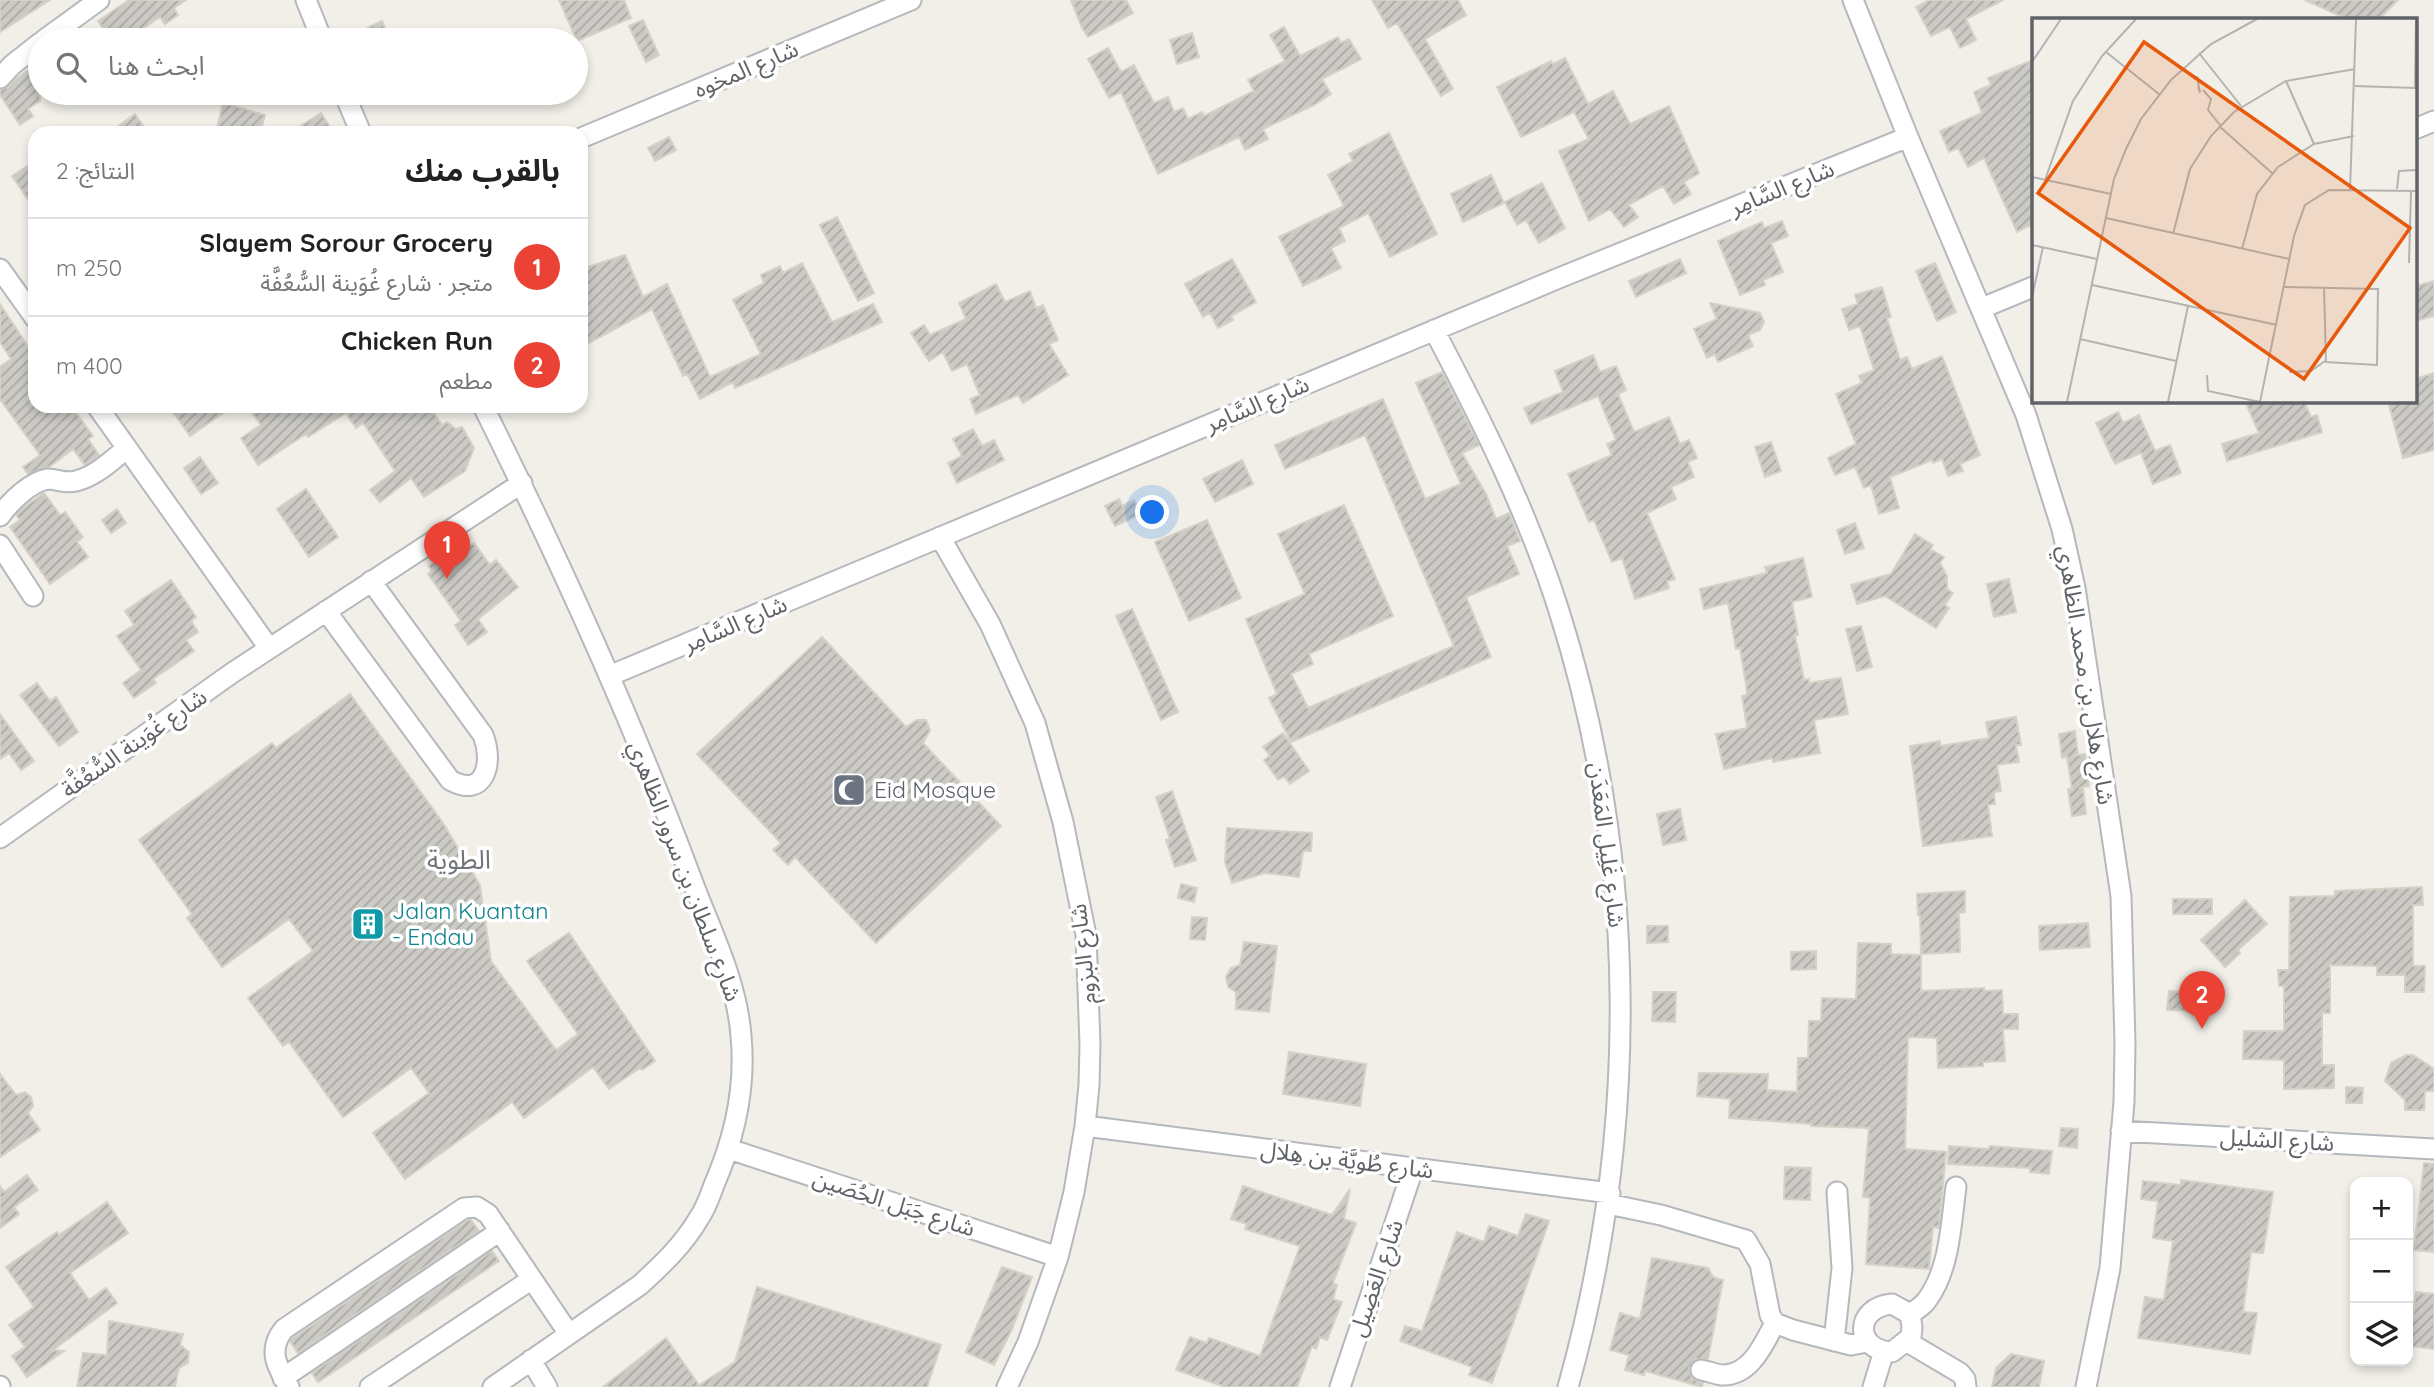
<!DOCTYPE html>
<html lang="ar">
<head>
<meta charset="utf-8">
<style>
  body { margin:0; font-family:Quicksand,"Noto Sans Arabic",sans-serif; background:#f2f2f2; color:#222; direction:rtl }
  .controls { position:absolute; right:21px; bottom:21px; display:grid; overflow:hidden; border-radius:14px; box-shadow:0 4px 10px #0003 }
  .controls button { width:63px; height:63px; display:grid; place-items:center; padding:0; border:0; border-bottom:2px solid #e0e0e0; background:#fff; color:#222; font:35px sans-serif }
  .you { position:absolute; left:1153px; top:513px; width:24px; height:24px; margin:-18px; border:5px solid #fff; border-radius:50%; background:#1a73e8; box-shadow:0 0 0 10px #1a73e833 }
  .badge { display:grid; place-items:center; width:46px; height:46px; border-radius:50%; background:#ea4335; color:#fff; font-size:23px; font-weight:700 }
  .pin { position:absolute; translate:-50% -58px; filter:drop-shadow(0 2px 4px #0008) }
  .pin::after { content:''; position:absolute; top:37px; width:24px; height:21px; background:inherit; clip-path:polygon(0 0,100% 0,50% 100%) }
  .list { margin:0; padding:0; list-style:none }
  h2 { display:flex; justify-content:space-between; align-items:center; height:91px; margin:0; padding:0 28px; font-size:30px }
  h2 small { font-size:23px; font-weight:400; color:#767676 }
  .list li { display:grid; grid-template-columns:46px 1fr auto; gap:21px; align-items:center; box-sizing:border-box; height:98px; padding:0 28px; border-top:2px solid #e0e0e0 }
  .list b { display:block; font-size:26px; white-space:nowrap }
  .list p { margin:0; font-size:23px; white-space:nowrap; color:#767676 }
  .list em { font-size:23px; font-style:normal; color:#767676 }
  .icon { flex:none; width:38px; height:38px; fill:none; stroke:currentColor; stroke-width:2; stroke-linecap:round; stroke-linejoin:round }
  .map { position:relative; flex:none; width:2434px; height:1387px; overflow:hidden; direction:ltr }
  .search { position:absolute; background:#fff; box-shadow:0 4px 10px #0003; left:28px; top:28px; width:560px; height:77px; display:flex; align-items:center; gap:18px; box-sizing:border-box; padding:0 24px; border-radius:38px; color:#767676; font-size:26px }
  .panel { position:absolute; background:#fff; box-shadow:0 4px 10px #0003; left:28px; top:126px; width:560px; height:287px; border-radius:21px; direction:rtl }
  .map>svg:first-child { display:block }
  .building { fill:url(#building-hatch); stroke:#d6d1c6; stroke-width:2 }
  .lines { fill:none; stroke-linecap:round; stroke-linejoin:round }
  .minor-casing { stroke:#b5b8bc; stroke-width:23 }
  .minor { stroke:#fff; stroke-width:19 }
  .labels { text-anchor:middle; stroke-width:7; stroke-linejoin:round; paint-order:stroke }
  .street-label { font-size:23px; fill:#5f6368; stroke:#fff }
  .worship-label { font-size:23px; fill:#5b616d; stroke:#fff; text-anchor:start }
  .culture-label { font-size:23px; fill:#0d838f; stroke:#fff; text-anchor:start }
  .quarter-label { font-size:26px; fill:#70757a; stroke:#fff }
  .inset-road { fill:none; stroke:#b3b3b1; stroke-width:2 }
  .view { fill:#e8590c; fill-opacity:0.15; stroke:#e8590c; stroke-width:3.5 }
  .inset-edge { fill:none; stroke:#5f6368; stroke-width:3.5 }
</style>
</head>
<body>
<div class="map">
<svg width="2434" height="1387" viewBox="0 0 2434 1387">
  <defs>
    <pattern id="building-hatch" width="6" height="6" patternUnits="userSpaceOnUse" patternTransform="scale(1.75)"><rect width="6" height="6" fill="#cccac5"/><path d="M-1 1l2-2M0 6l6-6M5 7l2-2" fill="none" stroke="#a9a8a4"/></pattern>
  </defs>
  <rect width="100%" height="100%" fill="#f1efe8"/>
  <path class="building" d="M0 0H50L0 32Z
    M129 0H186L174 8 178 15 165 24 160 17 126 40H111L98 21Z
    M559 0H624L631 18 577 41Z
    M1071 0H1126L1133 13 1088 37 1082 28Z
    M1372 0H1458L1466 15 1425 39 1453 89 1441 96 1397 23 1388 28Z
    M1929 0H2003L1966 19 1976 40 1960 48 1950 27 1931 36 1916 7Z
    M2305 0H2398L2381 17 2366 19H2347Z
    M643 20 659 55 646 62 629 26Z
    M382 21 390 40H372L367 28Z
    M1284 27 1300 56 1338 37 1341 43 1349 39 1361 59 1322 79 1331 94 1314 105 1263 129 1268 139 1245 150 1239 137 1158 174 1121 92 1109 98 1088 59 1108 48 1121 72 1134 65 1154 103 1168 97 1174 112 1183 108 1188 119 1202 112 1204 116 1254 91 1248 80 1285 61 1270 35Z
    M1192 33 1199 57 1177 64 1170 40Z
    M1565 58 1588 104 1613 91 1630 124 1669 106 1699 173 1684 182 1691 194 1674 204 1663 186 1629 205 1638 217 1624 227 1610 209 1589 221 1559 151 1589 139 1574 112 1521 137 1497 87 1551 61 1553 64Z
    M2033 60V224L2017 232 1984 158 1968 167 1958 148 1949 152 1940 131 1982 113 1974 92 1991 85 1988 78Z
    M40 62V101L28 109 33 116 20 125 0 95V90L8 87 17 78Z
    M223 103 265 115 260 133H216Z
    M321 113 334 133H289Z
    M135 114 148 133H109Z
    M1389 133 1437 234 1390 257 1368 213 1339 228 1345 241 1331 248 1341 268 1303 286 1279 237 1344 206 1328 175 1353 161 1349 154Z
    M669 137 676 150 655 161 648 148Z
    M35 161V210L12 176Z
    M1491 175 1504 203 1463 222 1451 194Z
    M1542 183 1565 228 1539 243 1526 220 1517 225 1505 202Z
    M837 217 874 293 858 301 820 225Z
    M1782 221 1788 236 1771 243 1783 272 1763 280 1765 285 1740 295 1718 241 1762 222 1764 228Z
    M625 255 643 297 667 284 710 377 761 354 733 300 764 283 761 275 780 266 783 273 802 263 832 322 873 304 882 322 735 388 733 382 700 399 687 374 683 376 652 309 581 347V269Z
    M1232 259 1256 302 1231 316 1233 320 1218 328 1210 313 1203 317 1185 284Z
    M1680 259 1686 273 1636 297 1629 281Z
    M1935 263 1956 312 1937 321 1916 271Z
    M2434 281V316L2415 321V286Z
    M996 284 1005 302 1030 291 1036 308 1043 305 1058 340 1049 344 1068 375 1023 403 1018 395 976 414 970 399 980 395 967 364 952 371 943 352 929 361 911 333 924 325 930 335 966 319 959 303Z
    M1882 287 1891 317 1887 318 1900 360 1907 357 1912 369 1942 356 1980 455 1960 464 1963 471 1948 476 1942 459 1933 463 1932 460 1890 477 1899 508 1879 514 1871 485 1864 488 1855 467 1835 475 1828 458 1856 444 1836 394 1862 383 1859 376 1874 370 1860 326 1849 330 1842 309 1858 304 1855 295Z
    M1710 303 1760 313 1764 322 1760 330 1748 335 1753 346 1718 362 1715 354 1707 358 1694 329 1717 319Z
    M0 304 35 357V406H71L93 436 88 439 99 455 85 465 73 449 49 467 28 474 23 467 40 455 0 399V367L11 359 0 342Z
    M1593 355 1600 372 1616 366 1626 390 1618 394 1634 432 1669 417 1680 444 1689 440 1697 458 1688 462 1694 477 1671 487 1676 499 1647 513 1675 579 1667 581 1669 588 1635 599 1622 558 1612 562 1594 520 1589 522 1568 474 1612 455 1607 444 1616 440 1598 396 1531 424 1524 408 1563 392 1555 371Z
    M1442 372 1479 445 1462 453 1486 494 1496 519 1509 513 1520 541 1507 546 1519 574 1466 597 1491 657 1291 742 1269 698 1277 694 1246 619 1305 594 1278 534 1344 505 1393 616 1309 654 1313 664 1291 674 1308 708 1454 646 1365 435 1285 469 1275 445 1383 399 1425 499 1461 484 1416 383Z
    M2434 373V450L2403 458 2388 401H2415V379Z
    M2245 401H2304L2311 417 2317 415 2322 432 2227 461 2222 444 2259 433Z
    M169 406H233L190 436Z
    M247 406H429L442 425 447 422 456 429 462 427 474 448 465 471 424 497 411 478 380 502 370 490 395 471 363 423 356 428 346 413 308 437 306 434 258 465 241 438 261 425Z
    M2118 412 2123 423 2139 415 2155 451 2170 445 2181 473 2153 484 2141 453 2115 464 2096 423Z
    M973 429 982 446 994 440 1004 460 957 483 948 463 962 456 953 439Z
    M1771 442 1781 471 1765 477 1755 447Z
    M200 457 218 483 201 494 184 468Z
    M1242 460 1253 484 1215 502 1203 479Z
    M306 489 338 537 309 557 277 509Z
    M44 493 60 515 65 512 83 537 77 542 88 557 50 584 10 527 20 520 16 515 23 508Z
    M1119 499 1122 506 1134 500 1141 514 1115 526 1105 506Z
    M117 509 126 523 111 533 102 520Z
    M1207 520 1241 598 1189 621 1155 542Z
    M1855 523 1864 548 1845 554 1837 530Z
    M1915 534 1933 545 1930 549 1944 557 1940 563 1947 576V589L1953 593 1945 605 1949 608 1936 628 1885 596 1857 604 1851 585 1891 574Z
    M474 543 490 565 496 560 518 587 478 619 487 632 468 645 455 625 461 621 428 574 432 571 429 566 442 557 446 563Z
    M1803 558 1812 597 1792 602 1798 635H1795L1804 680 1809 679V683L1841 678 1848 714 1814 720 1820 753 1773 762 1772 758 1724 769 1716 734 1747 728 1742 696 1747 695 1746 684 1740 648 1736 649 1728 603 1704 609 1700 589 1767 573 1765 567Z
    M2009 579 2016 612 1994 617 1987 584Z
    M171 580 196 617 191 621 198 632 186 640 194 651 153 679 156 683 134 698 123 683 141 670 117 636 134 625 125 611Z
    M1132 609 1178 712 1161 720 1116 616Z
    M1861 626 1872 667 1857 671 1846 629Z
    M822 637 906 727 917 720H926L930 730 923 743 1001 826 876 943 795 857 788 865 773 850 781 843 697 754Z
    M37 683 50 701 56 697 78 732 59 746 20 695Z
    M350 694 443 823 480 885 491 961 556 1050 578 1034 527 961 569 933 655 1061 642 1070 640 1068 609 1089 593 1067 524 1118 512 1102 405 1179 373 1133 429 1093 411 1068 343 1117 289 1042 283 1046 248 998 313 951 289 919 222 967 187 918 192 914 139 840 272 743 276 748Z
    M0 714 34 761 21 770 9 753 0 759Z
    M2016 717 2021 745H2016L2019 762 1997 765 2001 791 1994 792 1995 804 1988 805 1992 836 1923 846 1910 746 1940 741V746L1989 738 1986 722Z
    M2075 731 2078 755 2072 756 2085 754 2089 786 2079 788H2083L2086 814 2072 816 2068 789H2072L2067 757 2062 758 2059 734Z
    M1283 733 1309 771 1290 784 1284 776 1278 780 1264 760 1270 756 1263 747Z
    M1172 791 1196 860 1175 867 1166 840 1170 839 1156 797Z
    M1680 809 1686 840 1663 845 1657 814Z
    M1227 828 1312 833 1311 851H1303L1299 877 1265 873 1232 883 1225 862Z
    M1181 884 1197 888 1194 902 1178 898Z
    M2422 887 2423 905H2413V966H2425L2424 992H2405V975H2377V966L2330 965V1013H2322V1065H2334V1088L2284 1089V1060L2243 1059 2244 1031H2284V986H2279L2278 970H2289L2290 897 2335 896V891Z
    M1965 891V912L1959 913 1960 952 1921 954 1920 915H1918L1917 894Z
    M2173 899H2212V914H2173Z
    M2245 900 2267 924 2238 950 2240 953 2225 967 2201 940Z
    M1192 917 1207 918 1205 940 1190 939Z
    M2088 923 2090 947 2040 950 2039 926Z
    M1647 926H1668V942L1647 943Z
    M1244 942 1277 946 1269 1012 1236 1009V992L1228 987 1226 977 1231 968 1240 965Z
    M1858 943 1891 944V954L1921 955V991L1984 988V991L2002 990 2003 1014H2018V1029H2003L2005 1061 1983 1062V1066L1938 1068 1937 1038 1908 1037 1905 1149 1946 1152 1939 1228 1933 1227 1929 1269 1866 1264 1870 1198 1863 1197 1869 1128 1811 1126V1124L1729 1118 1730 1099 1697 1096 1699 1073 1768 1074 1767 1090 1797 1092 1798 1058H1808L1809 1021H1821L1822 998 1856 999Z
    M1816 951V969L1791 970V952Z
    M2169 991 2199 993 2197 1011 2167 1010Z
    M1653 992H1676L1675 1022 1652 1021Z
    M1289 1052 1366 1064 1360 1106 1283 1094Z
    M2406 1055H2413L2434 1069V1091H2425L2424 1110H2405V1100L2385 1081 2391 1063Z
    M0 1074 16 1095 25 1092 31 1097 33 1106 28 1113 40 1130 0 1157Z
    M2346 1087 2363 1088 2362 1103H2346Z
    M2061 1128 2078 1129 2077 1148 2059 1146Z
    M1949 1146 1989 1149 1990 1146 2052 1151 2049 1174 2030 1172V1168L1948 1164Z
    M2424 1163 2434 1164V1252L2414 1250Z
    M1785 1167 1811 1168 1810 1200 1784 1199Z
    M27 1175 38 1190 14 1207 19 1214 0 1228V1186L4 1192Z
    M2181 1180 2273 1192 2263 1253 2251 1252 2243 1312 2257 1313 2250 1354 2138 1338 2145 1297 2164 1300 2173 1241 2153 1238 2158 1201 2141 1199 2143 1181 2181 1185Z
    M1243 1186 1332 1215 1350 1189 1344 1219 1356 1223 1333 1283 1337 1285 1333 1299 1342 1302 1327 1340 1320 1337 1316 1349 1312 1346 1297 1387H1225L1176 1370 1190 1337 1207 1343 1209 1338 1260 1356 1300 1246 1245 1229 1247 1224 1231 1219Z
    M107 1202 128 1233 70 1273 89 1300 106 1288 117 1303 53 1350 64 1351 27 1377 12 1356 25 1347 9 1325 34 1307 6 1267 57 1232 59 1235Z
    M1526 1214 1549 1221 1492 1383 1469 1375 1472 1367 1400 1341 1405 1326 1422 1331 1457 1232 1484 1242 1489 1226 1518 1236Z
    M468 1220H471L479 1231 298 1353 290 1341 293 1338Z
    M492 1251 499 1261 318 1382 312 1373Z
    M1652 1258 1708 1268 1713 1277 1723 1280 1708 1359H1696L1689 1368 1692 1379 1703 1383 1702 1387 1645 1371 1644 1375 1625 1370 1629 1355 1610 1350 1620 1313 1640 1319Z
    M1002 1267 1032 1277 1012 1329 994 1365 966 1352Z
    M757 1287 941 1345 927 1387H603L666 1338 699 1385 735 1362Z
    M2416 1292 2434 1294V1349L2409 1346Z
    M109 1321 183 1334 180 1345 189 1352 188 1363 179 1368 175 1387H77L83 1353 107 1355Z
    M2011 1354 2044 1361 2039 1387H1992L1996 1368Z"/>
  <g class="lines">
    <defs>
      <path id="minor" d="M306 0 322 40
        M1853 0 1908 137 2026 415 2062 529 2075 588 2121 896 2125 1043 2124 1102 2110 1268 2086 1387
        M44 40 99 0
        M0 78 12 65 40 43
        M344 93 361 133
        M2415 129 2434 121
        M581 138 911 0
        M0 269 35 318
        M1982 308 2033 287
        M1434 330C1482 421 1528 513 1559 611 1639 863 1639 1134 1568 1387
        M97 406 269 648
        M483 406C559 559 630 715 690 875 709 927 737 980 741 1036 746 1088 735 1137 714 1185 710 1196 706 1208 699 1218 684 1244 662 1265 640 1285L493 1387
        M0 516C9 503 31 481 48 479 57 479 66 484 76 481 96 476 111 461 127 448
        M940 537 990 624 1035 723 1063 822 1086 935 1090 1044 1089 1085 1085 1126 1074 1192 1058 1257 1028 1342 1007 1387
        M0 545 33 596
        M326 611 450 780C485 800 494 762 483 735L371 581
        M609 676 1559 278 1908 137
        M0 838 232 673 522 483
        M1085 1126 1610 1193
        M2121 1131 2434 1149
        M729 1149 1058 1257
        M1608 1204 1661 1215 1746 1240 1760 1264 1770 1315 1775 1323 1793 1330 1851 1345 1867 1342
        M1892 1304 1910 1314 1912 1327 1911 1337 1892 1352C1853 1350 1855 1307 1892 1304Z
        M1910 1314C1916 1310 1923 1306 1927 1300 1950 1269 1951 1223 1956 1187
        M1834 1341 1842 1268 1837 1192
        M1906 1341 1960 1373 1965 1379 1966 1387
        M531 1360 547 1387
        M1701 1370C1707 1371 1715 1374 1722 1375 1751 1376 1764 1343 1775 1323
        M283 1378 500 1231
        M0 1386V1387
        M289 1387C277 1367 267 1350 284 1329L464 1208 477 1207 488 1214 569 1334
        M370 1387 532 1279
        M1340 1387 1413 1169
        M1873 1387 1884 1351"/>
    </defs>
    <use href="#minor" class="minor-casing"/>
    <use href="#minor" class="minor"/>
  </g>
  <defs>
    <symbol id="mosque-square" viewBox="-11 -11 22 22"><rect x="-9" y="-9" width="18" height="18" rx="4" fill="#6b7280" stroke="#fff"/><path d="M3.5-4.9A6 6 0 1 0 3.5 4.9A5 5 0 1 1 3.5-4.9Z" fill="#fff"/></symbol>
    <symbol id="building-square" viewBox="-11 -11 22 22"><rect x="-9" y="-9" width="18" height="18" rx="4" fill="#0f9aa8" stroke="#fff"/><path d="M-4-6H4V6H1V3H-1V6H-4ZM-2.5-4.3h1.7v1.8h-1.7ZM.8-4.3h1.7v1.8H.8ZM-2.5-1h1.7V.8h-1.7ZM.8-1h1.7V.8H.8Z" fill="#fff"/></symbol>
  </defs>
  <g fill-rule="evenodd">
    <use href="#mosque-square" x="830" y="771" width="38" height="38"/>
    <use href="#building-square" x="349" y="905" width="38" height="38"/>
  </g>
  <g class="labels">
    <g class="street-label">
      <text transform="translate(746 69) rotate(-23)" y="8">شارع المخوه</text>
      <text transform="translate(1782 188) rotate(-22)" y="8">شارع السَّامِر</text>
      <text transform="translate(1257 404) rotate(-23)" y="8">شارع السَّامِر</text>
      <text transform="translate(735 624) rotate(-23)" y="8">شارع السَّامِر</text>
      <text transform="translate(2086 675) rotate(81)" y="8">شارع هلال بن محمد الظاهري</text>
      <text transform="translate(134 743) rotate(-35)" y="8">شارع غُوَينة السُّعُفَّة</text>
      <text transform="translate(1607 845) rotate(83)" y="8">شارع غَلِيل المَعَدَن</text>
      <text transform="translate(685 871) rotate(69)" y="8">شارع سلطان بن سرور الظاهري</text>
      <text transform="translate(1083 954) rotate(-96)" y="8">شارع البزوم</text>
      <text transform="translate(2277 1140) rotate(3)" y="8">شارع الشليل</text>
      <text transform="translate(1347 1160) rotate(7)" y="8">شارع طُويَّة بن هِلال</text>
      <text transform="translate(894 1203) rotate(18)" y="8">شارع جَبَل الحُصَين</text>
      <text transform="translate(1376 1278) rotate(-71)" y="8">شارع العَضِيل</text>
    </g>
    <g class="worship-label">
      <text x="874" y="798">Eid Mosque</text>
    </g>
    <g class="culture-label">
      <text x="392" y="919">Jalan Kuantan<tspan x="392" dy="26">- Endau</tspan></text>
    </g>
    <g class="quarter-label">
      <text x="459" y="869">الطوية</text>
    </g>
  </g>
  <g transform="translate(2032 18)">
    <rect width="385" height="385" fill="#f1efe8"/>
    <path class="inset-road" d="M74 34 127 76M167 35 209 88M0 44 29 1M165 58 168 75 166 69M254 63 282 126M323 68 384 70M383 70 384 1M171 72 179 81 176 92 188 107M187 108 240 155M0 159 79 176M13 162 41 83 70 38 104 1M365 171 367 153 385 152M318 172 324 1M74 200 257 241M141 216 158 151 179 118 202 94 254 63 323 51M0 227 65 241M210 231 225 176 246 149 282 126 322 118M377 245 379 173M60 267 245 307M252 269 346 271 345 347 294 344 292 270M0 279 11 229M48 321 144 343M257 354 279 353 293 343M175 357 176 373 228 384M35 384 82 161 94 131 109 101 139 62 179 26 225 1M136 384 156 288M228 384 262 218 273 187 297 172 385 173"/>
    <path class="view" d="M112 24 378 210 272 361 6 175Z"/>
    <rect width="385" height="385" class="inset-edge"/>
  </g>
</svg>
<div class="controls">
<button>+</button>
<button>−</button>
<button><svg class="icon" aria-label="layers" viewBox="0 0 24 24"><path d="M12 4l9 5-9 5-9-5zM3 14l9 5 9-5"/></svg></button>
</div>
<div class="you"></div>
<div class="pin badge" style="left:447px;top:579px">1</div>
<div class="pin badge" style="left:2202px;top:1029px">2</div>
<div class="search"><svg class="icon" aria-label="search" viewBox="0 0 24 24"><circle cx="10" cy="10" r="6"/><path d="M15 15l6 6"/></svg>ابحث هنا</div>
<section class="panel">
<h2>بالقرب منك<small>النتائج: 2</small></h2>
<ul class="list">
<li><span class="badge">1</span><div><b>Slayem Sorour Grocery</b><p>متجر · شارع غُوَينة السُّعُفَّة</p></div><em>250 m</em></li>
<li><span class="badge">2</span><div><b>Chicken Run</b><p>مطعم</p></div><em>400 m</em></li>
</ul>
</section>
</div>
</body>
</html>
